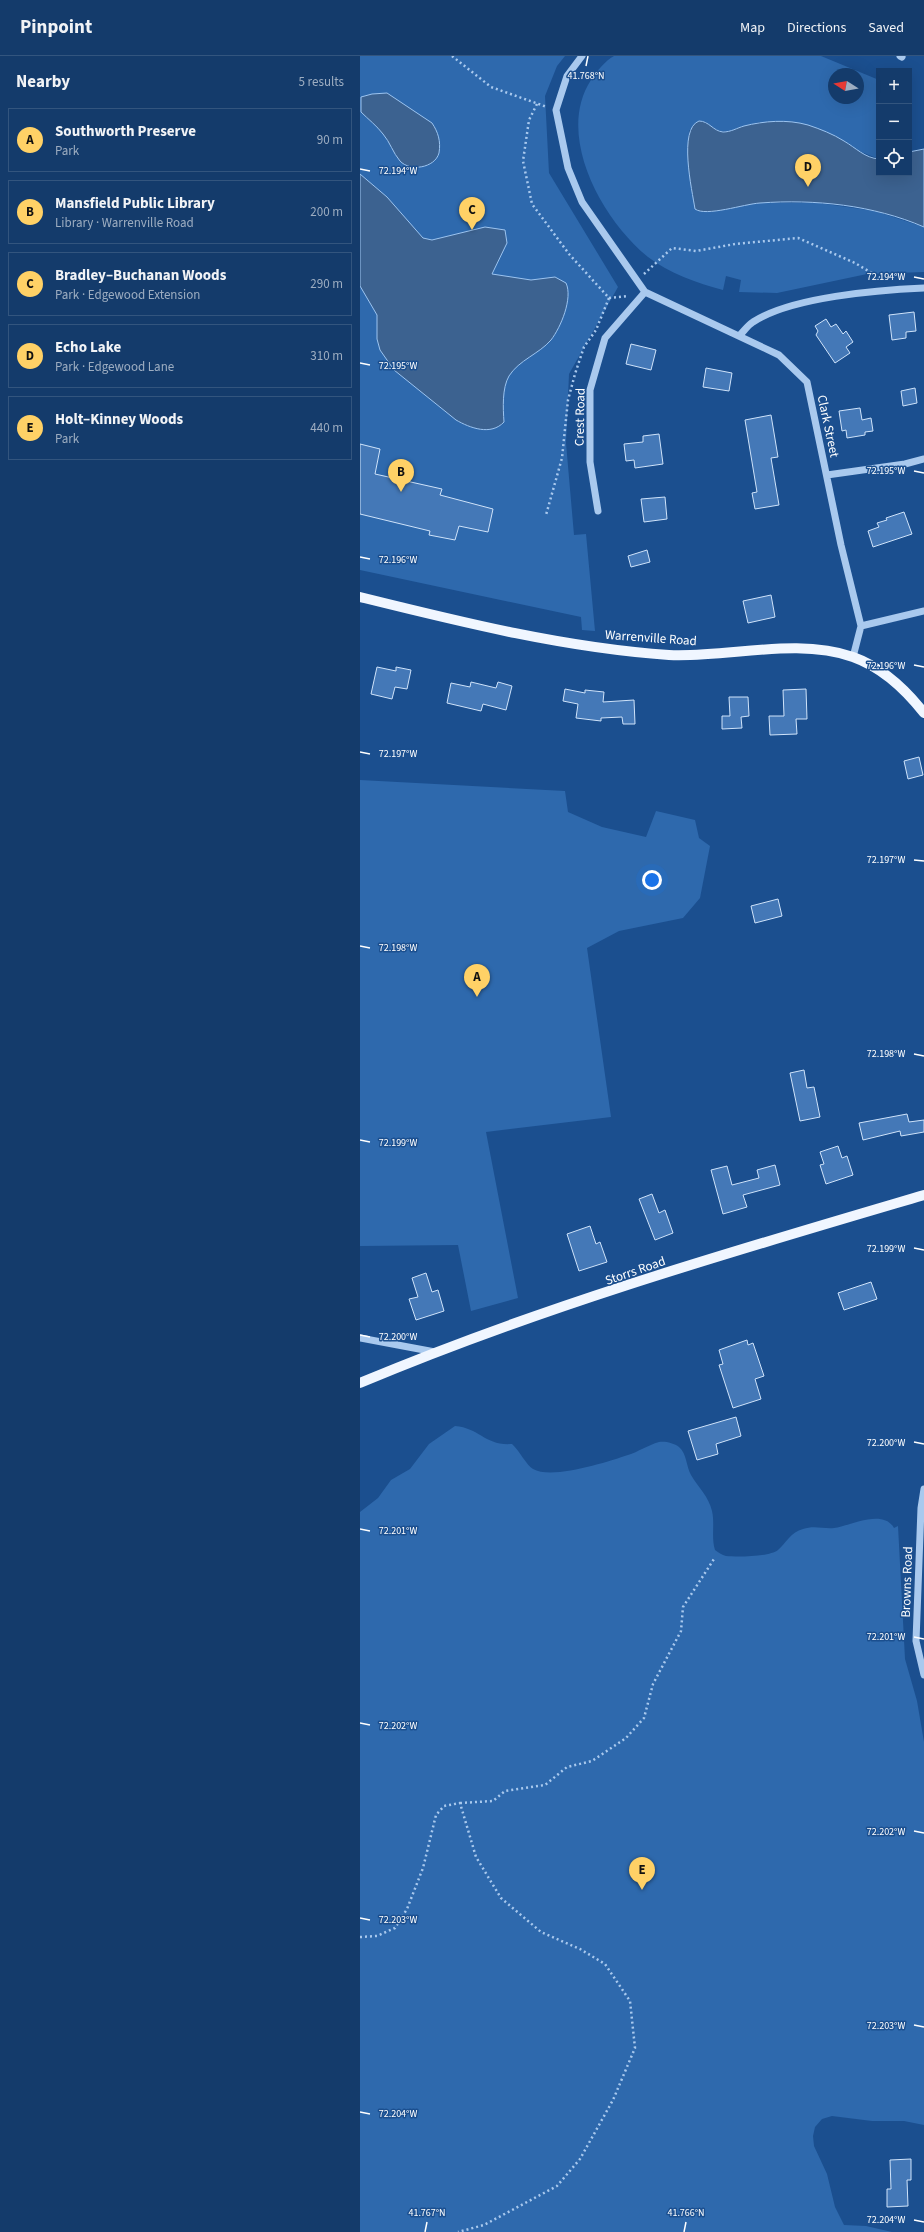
<!DOCTYPE html>
<html lang="en">
<head>
<meta charset="utf-8">
<style>
  body { margin:0; font-family:"Source Sans 3",sans-serif; background:#214673; color:#f1f3f6 }
  .controls { position:absolute; right:12px; top:12px; display:grid; overflow:hidden; border-radius:0px; box-shadow:0 4px 16px #0002 }
  .controls button { width:36px; height:36px; display:grid; place-items:center; padding:0; border:0; border-bottom:1px solid #33557e; background:#143b6b; color:#f1f3f6; font:20px sans-serif }
  .compass { position:absolute; left:468px; top:12px; width:36px; height:36px; border-radius:50%; background:#143b6b; box-shadow:0 4px 16px #0002; rotate:281deg }
  .you { position:absolute; left:292px; top:824px; width:14px; height:14px; margin:-10px; border:3px solid #fff; border-radius:50%; background:#1a73e8; box-shadow:0 0 0 6px #1a73e833 }
  .badge { display:grid; place-items:center; width:26px; height:26px; border-radius:50%; background:#ffd166; color:#111; font-size:13px; font-weight:700 }
  .pin { position:absolute; translate:-50% -33px; filter:drop-shadow(0 1px 2px #0008) }
  .pin::after { content:''; position:absolute; top:21px; width:14px; height:12px; background:inherit; clip-path:polygon(0 0,100% 0,50% 100%) }
  .list { margin:0; padding:0; list-style:none }
  h2 { display:flex; justify-content:space-between; align-items:center; height:52px; margin:0; padding:0 16px; font-size:17px }
  h2 small { font-size:13px; font-weight:400; color:#9dadc1 }
  .list li { display:grid; grid-template-columns:26px 1fr auto; gap:12px; align-items:center; box-sizing:border-box; height:64px; margin:0 8px 8px; padding:0 8px; border:1px solid #33557e; border-radius:0px }
  .list b { display:block; font-size:15px; white-space:nowrap }
  .list p { margin:0; font-size:13px; white-space:nowrap; color:#9dadc1 }
  .list em { font-size:13px; font-style:normal; color:#9dadc1 }
  .icon { flex:none; width:22px; height:22px; fill:none; stroke:currentColor; stroke-width:2; stroke-linecap:round; stroke-linejoin:round }
  .map { position:relative; flex:none; width:564px; height:2176px; overflow:hidden }
  header { display:flex; align-items:center; gap:24px; box-sizing:border-box; height:56px; padding:0 20px; background:#143b6b; border-bottom:1px solid #33557e }
  header strong { font-size:19px }
  nav { display:flex; gap:22px; margin-inline-start:auto; font-size:14px }
  main { display:flex }
  aside { flex:1; background:#143b6b }
  .map>svg:first-child { display:block }
  .green { fill:#2e69ad; fill-rule:evenodd }
  .water { fill:#3c6290; stroke:#9cc4f0 }
  .building { fill:#4478b7; stroke:#cfe3fa }
  .lines { fill:none; stroke-linecap:round; stroke-linejoin:round }
  .path { stroke:#a9c9ee; stroke-width:2.5; stroke-dasharray:2 3; stroke-linecap:butt }
  .minor { stroke:#a9c9ee; stroke-width:7 }
  .major { stroke:#f0f6ff; stroke-width:10 }
  .ticks { fill:none; stroke:#fff; stroke-width:1.5 }
  .labels { text-anchor:middle; stroke-width:3; stroke-linejoin:round; paint-order:stroke }
  .street-label { font-size:13px; fill:#fff; stroke:#1b4f8f }
  .ticks-label { font-size:10px; text-anchor:middle; fill:#fff; stroke:#1b4f8f; stroke-width:3; stroke-linejoin:round; paint-order:stroke }
</style>
</head>
<body>
<header>
<strong>Pinpoint</strong>
<nav><a>Map</a><a>Directions</a><a>Saved</a></nav>
</header>
<main>
<aside>
<h2>Nearby<small>5 results</small></h2>
<ul class="list">
<li><span class="badge">A</span><div><b>Southworth Preserve</b><p>Park</p></div><em>90 m</em></li>
<li><span class="badge">B</span><div><b>Mansfield Public Library</b><p>Library · Warrenville Road</p></div><em>200 m</em></li>
<li><span class="badge">C</span><div><b>Bradley–Buchanan Woods</b><p>Park · Edgewood Extension</p></div><em>290 m</em></li>
<li><span class="badge">D</span><div><b>Echo Lake</b><p>Park · Edgewood Lane</p></div><em>310 m</em></li>
<li><span class="badge">E</span><div><b>Holt–Kinney Woods</b><p>Park</p></div><em>440 m</em></li>
</ul>
</aside>
<div class="map">
<svg width="564" height="2176" viewBox="0 0 564 2176">
  <rect width="100%" height="100%" fill="#1b4f8f"/>
  <path class="green" d="M0 0H205L197 10 185 40 189 117 258 231 209 318 206 387 214 479 226 478 235 575 222 574 221 561 0 514Z
    M254 0H461L519 24V103L496 94 485 85 399 66 371 75H360L351 71 346 66 339 65 329 75 328 109 335 152 350 156 397 147H459L515 155 564 171V216L507 218 417 237 379 236 381 224 366 220 363 234C337 227 309 217 288 201 242 164 195 79 231 24 237 15 245 5 254 0ZM474 18H498V42H474Z
    M0 724 205 735 208 756 242 771 286 781 296 755 335 764 339 782 350 790 340 842 323 862 259 875 227 892 251 1061 126 1076 158 1242 111 1255 98 1189 0 1190Z
    M95 1370C120 1372 125 1390 152 1388 159 1394 167 1410 173 1413 192 1424 247 1406 268 1399 278 1396 288 1389 299 1386 305 1385 314 1387 319 1391 327 1398 326 1410 331 1419 338 1431 349 1441 352 1455 355 1468 351 1481 355 1494 358 1496 362 1499 366 1500 377 1501 409 1501 418 1494 426 1487 431 1476 443 1473 454 1469 463 1473 474 1472 490 1470 523 1452 534 1472L538 1470 545 1603 557 1645 564 1686V2069L544 2065H512L472 2060 462 2063 455 2071 453 2080 454 2090 467 2118 475 2151 484 2169 506 2170 532 2176H0V1456L18 1442 31 1424 50 1413 69 1388Z"/>
  <path class="water" d="M27 37 72 67C78 76 81 85 79 97 75 112 50 116 40 105 33 97 30 86 23 78 17 70 8 63 1 56V41L12 38Z
    M339 65C349 65 353 75 363 76 371 76 377 72 384 70 404 65 427 63 448 69 460 73 473 78 484 85 496 92 505 102 519 103V117H549V96L564 93V171C513 149 455 143 400 147 384 148 346 161 335 153 332 134 318 73 339 65Z
    M0 118 27 141 63 182 72 184 125 171 145 174 147 187 132 218 171 224 195 221 206 227C213 242 201 271 191 284 179 298 159 304 149 320 142 332 143 352 144 366 131 380 110 372 96 364L34 314 20 294 17 283V259L0 230Z"/>
  <path class="building" d="M554 256 556 275 546 276V282L532 284 529 259Z
    M466 263 471 271 476 268 483 278 486 275 493 286 486 291 490 297 475 307 456 279 458 275 455 270Z
    M271 288 296 294 291 314 266 308Z
    M346 312 372 317 369 335 343 331Z
    M555 332 557 347 543 350 541 335Z
    M500 352 502 364 511 362 513 375 505 376V379L487 382 486 374 482 375 479 355Z
    M411 359 418 401 411 402 419 449 395 453 392 437 397 436 385 364Z
    M299 378 303 408 275 412 274 404 266 405 264 388 283 386V380Z
    M0 388 20 393 15 418 82 433 80 439 133 453 128 476 99 470 95 484 69 479 70 475 0 458Z
    M305 441 307 463 284 466 281 443Z
    M544 456 552 478 513 491 508 475 519 471 517 467 527 464 526 462Z
    M287 494 290 506 271 511 268 500Z
    M411 539 415 561 388 567 383 545Z
    M17 611 36 615V611L51 614 47 633 35 631 32 643 11 638Z
    M111 626 136 632 138 626 152 630 146 654 123 648 121 655 87 647 91 627 110 631Z
    M205 633 225 637V634L244 636 243 646 274 644 275 668H263L262 661 241 662V665L216 662 218 648 203 645Z
    M446 633 447 663H436L437 678 410 679 409 660H424L423 634Z
    M369 641H388L389 660 381 661 382 672 362 673V660H370Z
    M559 701 563 719 548 723 544 705Z
    M418 843 422 860 395 867 391 850Z
    M444 1014 447 1032 454 1031 460 1061 440 1065 430 1017Z
    M547 1058 549 1066 564 1064V1076L541 1080 540 1075 503 1084 499 1067Z
    M478 1090 482 1102 487 1100 493 1119 466 1128 460 1109 464 1108 460 1096Z
    M415 1109 420 1129 383 1139 387 1151 363 1158 351 1114 367 1110 372 1129 399 1122 397 1114Z
    M292 1138 299 1157 305 1154 313 1177 295 1184 279 1143Z
    M230 1170 236 1188 240 1186 247 1206 219 1215 207 1178Z
    M66 1217 72 1236 78 1234 84 1255 56 1264 49 1243 58 1241 52 1222Z
    M511 1226 517 1243 484 1254 478 1237Z
    M387 1284 388 1289 393 1287 404 1320 395 1323 401 1343 373 1352 359 1309 363 1308 359 1294Z
    M376 1361 381 1380 356 1388 358 1398 337 1404 328 1375Z
    M551 2103V2124H547L548 2150 527 2151V2133H531L530 2104Z"/>
  <g class="lines">
    <path class="path" d="M92 0 131 31 187 51
      M177 48 169 64 163 105 172 148 209 198 249 242 236 274 224 291 215 318 208 344 202 402 186 459
      M284 218 312 192 336 195 375 188 438 182 495 207 522 223
      M249 242 268 240
      M100 1747 133 1745 145 1735 185 1729 207 1711 232 1705 266 1682 284 1662 293 1628 321 1575 323 1551 354 1503
      M0 1881 17 1880 35 1872 47 1853 63 1812 76 1759 84 1750 100 1747 116 1801 141 1842 181 1876 220 1893 245 1908 270 1945 275 1992 253 2044 220 2103 197 2130 124 2169 98 2176"/>
    <path class="minor" d="M222 0 207 20 196 54 208 112 222 146 285 236
      M540 0 542 1
      M285 236 419 299 447 326 481 489 501 570 493 601
      M380 279C384 275 388 269 393 266 431 241 518 234 564 232
      M467 419 545 408 564 403
      M238 455 230 406V334L245 282 285 236
      M501 570 564 555
      M0 1282 75 1296
      M564 1433 561 1452 556 1585 564 1619"/>
    <path class="major" d="M0 541C101 566 205 592 309 599 368 602 437 581 493 601 521 611 546 634 564 657
      M0 1327C183 1250 374 1195 564 1139"/>
  </g>
  <path class="ticks" d="M226 10 228 0M0 113 10 115M554 221 564 223M0 307 10 309M554 415 564 417M0 501 10 503M554 609 564 611M0 696 10 698M554 804 564 805M0 890 10 892M554 998 564 1000M0 1084 10 1086M554 1192 564 1194M0 1279 10 1281M554 1386 564 1388M0 1473 10 1475M554 1581 564 1583M0 1667 10 1669M554 1775 564 1777M0 1862 10 1864M554 1969 564 1971M0 2056 10 2058M554 2164 564 2166M65 2176 67 2166M324 2176 326 2166"/>
  <g class="labels">
    <g class="street-label">
      <text transform="translate(219 361) rotate(-89)" y="5">Crest Road</text>
      <text transform="translate(469 370) rotate(78)" y="5">Clark Street</text>
      <text transform="translate(291 581) rotate(4)" y="5">Warrenville Road</text>
      <text transform="translate(275 1214) rotate(-19)" y="5">Storrs Road</text>
      <text transform="translate(546 1526) rotate(-88)" y="5">Browns Road</text>
    </g>
  </g>
  <g class="ticks-label">
    <text x="226" y="23">41.768°N</text>
    <text x="38" y="118">72.194°W</text>
    <text x="526" y="224">72.194°W</text>
    <text x="38" y="313">72.195°W</text>
    <text x="526" y="418">72.195°W</text>
    <text x="38" y="507">72.196°W</text>
    <text x="526" y="613">72.196°W</text>
    <text x="38" y="701">72.197°W</text>
    <text x="526" y="807">72.197°W</text>
    <text x="38" y="895">72.198°W</text>
    <text x="526" y="1001">72.198°W</text>
    <text x="38" y="1090">72.199°W</text>
    <text x="526" y="1196">72.199°W</text>
    <text x="38" y="1284">72.200°W</text>
    <text x="526" y="1390">72.200°W</text>
    <text x="38" y="1478">72.201°W</text>
    <text x="526" y="1584">72.201°W</text>
    <text x="38" y="1673">72.202°W</text>
    <text x="526" y="1779">72.202°W</text>
    <text x="38" y="1867">72.203°W</text>
    <text x="526" y="1973">72.203°W</text>
    <text x="38" y="2061">72.204°W</text>
    <text x="67" y="2160">41.767°N</text>
    <text x="326" y="2160">41.766°N</text>
    <text x="526" y="2167">72.204°W</text>
  </g>
</svg>
<div class="controls">
<button>+</button>
<button>−</button>
<button><svg class="icon" aria-label="locate" viewBox="0 0 24 24"><circle cx="12" cy="12" r="6"/><path d="M12 2v4M12 18v4M2 12h4M18 12h4"/></svg></button>
</div>
<svg class="compass" viewBox="-18 -18 36 36"><path d="M0-13l5 13h-10z" fill="#e53935"/><path d="M0 13l5-13h-10z" fill="#9dadc1"/></svg>
<div class="you"></div>
<div class="pin badge" style="left:117px;top:941px">A</div>
<div class="pin badge" style="left:41px;top:436px">B</div>
<div class="pin badge" style="left:112px;top:174px">C</div>
<div class="pin badge" style="left:448px;top:131px">D</div>
<div class="pin badge" style="left:282px;top:1834px">E</div>
</div>
</main>
</body>
</html>
